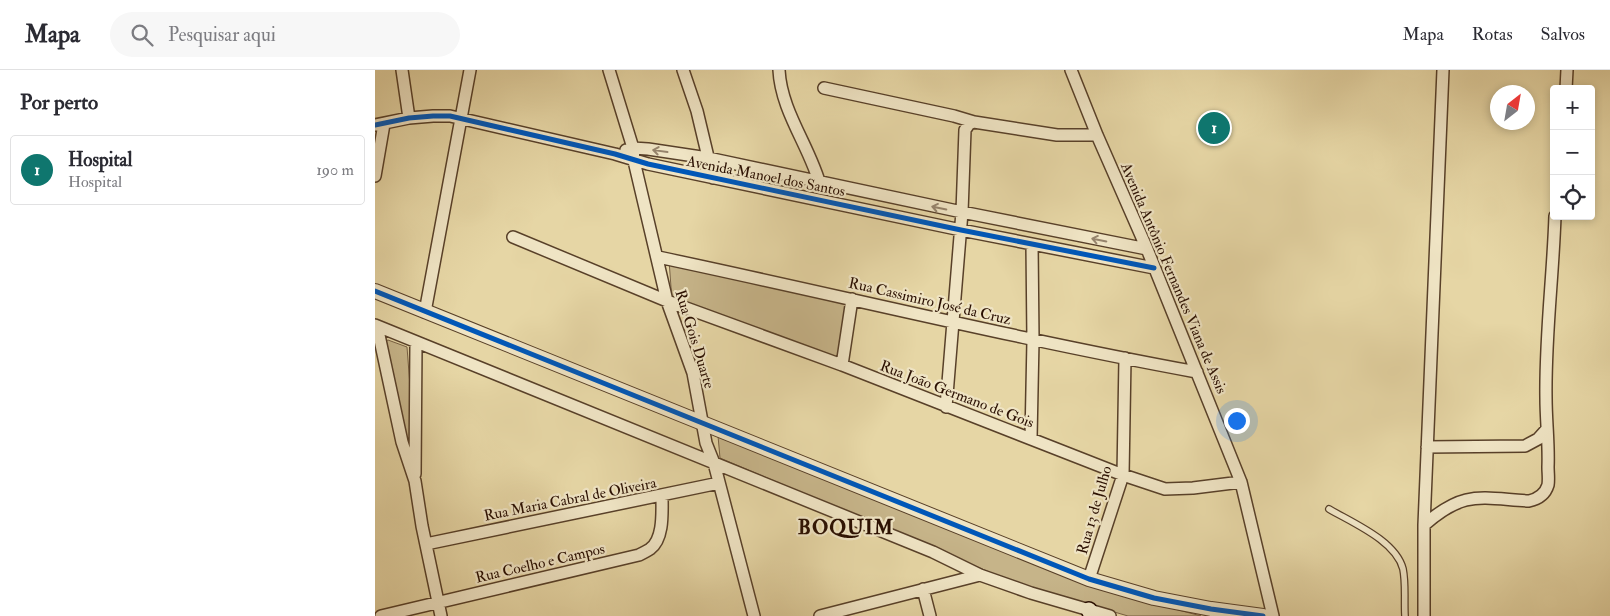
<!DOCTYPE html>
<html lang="pt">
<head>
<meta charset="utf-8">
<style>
  body { margin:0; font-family:"IM FELL Double Pica",serif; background:#f7f7f7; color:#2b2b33 }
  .controls { position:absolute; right:15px; top:15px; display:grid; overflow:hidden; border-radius:5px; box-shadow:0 2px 8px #0003 }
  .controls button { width:45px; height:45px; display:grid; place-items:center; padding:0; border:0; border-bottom:1px solid #e1e1e2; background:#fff; color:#2b2b33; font:25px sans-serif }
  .compass { position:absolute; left:1115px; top:15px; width:45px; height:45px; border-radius:50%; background:#fff; box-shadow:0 2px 8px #0003; rotate:31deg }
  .you { position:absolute; left:861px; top:350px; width:18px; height:18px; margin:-12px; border:4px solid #fff; border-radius:50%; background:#1a73e8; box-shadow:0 0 0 8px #1a73e833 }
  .badge { display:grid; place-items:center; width:32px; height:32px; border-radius:50%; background:#0f766e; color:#fff; font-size:16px; font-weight:700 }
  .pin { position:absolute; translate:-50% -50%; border:2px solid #fff; box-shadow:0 1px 5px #0006 }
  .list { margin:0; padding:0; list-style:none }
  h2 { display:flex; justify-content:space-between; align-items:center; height:65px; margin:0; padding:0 20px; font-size:21px }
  h2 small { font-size:16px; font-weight:400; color:#7c7c81 }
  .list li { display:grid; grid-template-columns:32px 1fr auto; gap:15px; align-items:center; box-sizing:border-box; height:70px; margin:0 10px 10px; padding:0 10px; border:1px solid #e1e1e2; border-radius:5px }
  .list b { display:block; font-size:19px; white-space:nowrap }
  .list p { margin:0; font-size:16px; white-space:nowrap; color:#7c7c81 }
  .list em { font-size:16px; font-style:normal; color:#7c7c81 }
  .icon { flex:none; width:28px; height:28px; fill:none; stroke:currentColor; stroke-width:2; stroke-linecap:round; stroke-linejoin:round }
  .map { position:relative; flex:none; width:1235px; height:546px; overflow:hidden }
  header { display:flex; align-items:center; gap:30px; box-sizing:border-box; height:70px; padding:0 25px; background:#fff; border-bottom:1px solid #e1e1e2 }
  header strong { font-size:24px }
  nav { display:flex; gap:28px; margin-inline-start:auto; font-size:18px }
  .search { width:350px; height:45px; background:#f7f7f7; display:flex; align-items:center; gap:12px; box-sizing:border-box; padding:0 18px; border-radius:28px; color:#7c7c81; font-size:19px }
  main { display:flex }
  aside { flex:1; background:#fff }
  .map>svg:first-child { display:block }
  .green { fill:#c6b489; stroke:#786144 }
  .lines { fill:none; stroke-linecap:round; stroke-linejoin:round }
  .service-casing { stroke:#584029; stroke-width:8 }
  .minor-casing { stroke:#584029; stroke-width:14 }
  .tertiary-casing { stroke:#584029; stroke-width:16 }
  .secondary-casing { stroke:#290e00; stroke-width:18 }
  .service { stroke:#efe4c4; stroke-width:5.5 }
  .minor { stroke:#efe4c4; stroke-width:11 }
  .tertiary { stroke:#efe4c4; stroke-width:14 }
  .secondary { stroke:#efe4c4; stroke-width:15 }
  .cycleway-casing { stroke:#efe4c4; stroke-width:8 }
  .cycleway { stroke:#0057b8; stroke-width:5 }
  .oneway { stroke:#96846c }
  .labels { text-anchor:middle; stroke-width:4.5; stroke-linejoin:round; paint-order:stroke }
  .street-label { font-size:15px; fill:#290e00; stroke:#efe4c4 }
  .district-label { font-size:20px; font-weight:bold; letter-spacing:1px; fill:#290e00; stroke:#efe4c4 }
</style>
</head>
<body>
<header>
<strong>Mapa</strong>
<div class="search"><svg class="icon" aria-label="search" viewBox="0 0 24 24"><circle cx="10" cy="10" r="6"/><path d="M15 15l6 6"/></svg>Pesquisar aqui</div>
<nav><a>Mapa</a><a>Rotas</a><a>Salvos</a></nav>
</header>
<main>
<aside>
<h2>Por perto<small></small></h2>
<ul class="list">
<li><span class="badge">1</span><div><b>Hospital</b><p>Hospital</p></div><em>190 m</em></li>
</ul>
</aside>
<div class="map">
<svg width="1235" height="546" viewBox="0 0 1235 546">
  <rect width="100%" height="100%" fill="#e6d6a5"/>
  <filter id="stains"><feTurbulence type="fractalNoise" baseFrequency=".004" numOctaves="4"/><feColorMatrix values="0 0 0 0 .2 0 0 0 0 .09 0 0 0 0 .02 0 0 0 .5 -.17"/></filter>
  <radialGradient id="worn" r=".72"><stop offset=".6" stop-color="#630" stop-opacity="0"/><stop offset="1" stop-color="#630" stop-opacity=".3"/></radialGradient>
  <path class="green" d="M294 190 471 232 464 294 297 231Z
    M13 270 32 277 40 382 33 384 8 272Z
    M343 366 796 538 826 546H753L654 517 619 504 345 388Z"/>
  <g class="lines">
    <defs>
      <path id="service" d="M954 439C978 453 1021 471 1028 499 1031 514 1029 531 1030 546"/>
      <path id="minor" d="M27 0 34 48
        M234 0 258 78 259 91 292 231 318 303 331 373 339 393 379 546
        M308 0 322 41 338 108
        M404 0C406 42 436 78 446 118
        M696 0 722 65 772 179 866 412 898 546
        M449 18 579 46 599 52
        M1191 19 1192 0
        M0 55 34 48 58 46H75L240 84 273 94 586 160 779 198
        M251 80 258 78 273 79 333 88 587 142 772 179
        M0 106 9 54
        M138 167 292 231 467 295 748 405 790 419 818 418 866 412
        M283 187C463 225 641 269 822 302
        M50 242 95 0
        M0 255 558 482 605 505 656 523 735 546
        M2 256 27 372 40 411 47 456 66 546
        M467 295 477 229
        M571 337 587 142 590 60 594 54 599 52 682 65H722
        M656 368 658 270 657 174
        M1052 377 1150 376 1163 369 1172 359
        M40 404 41 273
        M1049 455C1089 420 1104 428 1154 431 1163 429 1170 425 1173 415 1174 409 1173 403 1173 397 1174 374 1171 351 1171 328 1170 267 1178 207 1180 146
        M51 474 344 413
        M714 509 748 405 750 288
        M548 519 555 546
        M6 546 264 485C268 483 272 481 275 479 289 469 287 442 287 426
        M445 546 605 505
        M1049 546V455L1068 0"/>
      <path id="tertiary" d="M0 221 714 509 779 528 836 539 888 546"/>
      <path id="secondary" d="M714 540 717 546"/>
    </defs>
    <use href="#service" class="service-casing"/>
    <use href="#minor" class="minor-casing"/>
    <use href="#tertiary" class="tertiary-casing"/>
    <use href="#secondary" class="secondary-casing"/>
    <use href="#service" class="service"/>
    <use href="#minor" class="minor"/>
    <use href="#tertiary" class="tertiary"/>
    <use href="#secondary" class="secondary"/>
    <defs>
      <path id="cycleway" d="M0 55 34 48 58 46H75L240 84 273 94 586 160 779 198
        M0 221 714 509 779 528 836 539 888 546"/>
    </defs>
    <use href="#cycleway" class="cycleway-casing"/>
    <use href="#cycleway" class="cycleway"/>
  </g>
  <defs><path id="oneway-shaft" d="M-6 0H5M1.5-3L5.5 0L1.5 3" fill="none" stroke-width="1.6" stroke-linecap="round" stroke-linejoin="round" transform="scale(1.25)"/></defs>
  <g class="oneway">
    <use href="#oneway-shaft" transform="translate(285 81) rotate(-172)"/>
    <use href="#oneway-shaft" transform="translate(564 138) rotate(-168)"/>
    <use href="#oneway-shaft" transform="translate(724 170) rotate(-169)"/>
  </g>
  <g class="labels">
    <g class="street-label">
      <text transform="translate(391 106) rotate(11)" y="5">Avenida Manoel dos Santos</text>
      <text transform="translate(799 208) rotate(67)" y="5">Avenida Antônio Fernandes Viana de Assis</text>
      <text transform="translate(555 231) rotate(13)" y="5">Rua Cassimiro José da Cruz</text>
      <text transform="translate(320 269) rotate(73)" y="5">Rua Gois Duarte</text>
      <text transform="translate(582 324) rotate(21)" y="5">Rua João Germano de Gois</text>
      <text transform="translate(195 429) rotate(-11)" y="5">Rua Maria Cabral de Oliveira</text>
      <text transform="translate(719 440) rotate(-74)" y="5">Rua 13 de Julho</text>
      <text transform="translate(165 493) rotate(-13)" y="5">Rua Coelho e Campos</text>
    </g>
    <g class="district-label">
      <text x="471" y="464">BOQUIM</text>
    </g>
  </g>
  <rect width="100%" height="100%" filter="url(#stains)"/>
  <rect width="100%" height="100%" fill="url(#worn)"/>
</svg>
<div class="controls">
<button>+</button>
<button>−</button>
<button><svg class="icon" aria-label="locate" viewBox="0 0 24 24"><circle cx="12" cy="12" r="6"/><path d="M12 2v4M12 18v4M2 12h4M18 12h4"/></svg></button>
</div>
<svg class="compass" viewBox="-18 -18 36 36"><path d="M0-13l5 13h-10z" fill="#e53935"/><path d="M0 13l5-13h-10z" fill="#7c7c81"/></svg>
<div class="you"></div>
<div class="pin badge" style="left:839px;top:58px">1</div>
</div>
</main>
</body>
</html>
